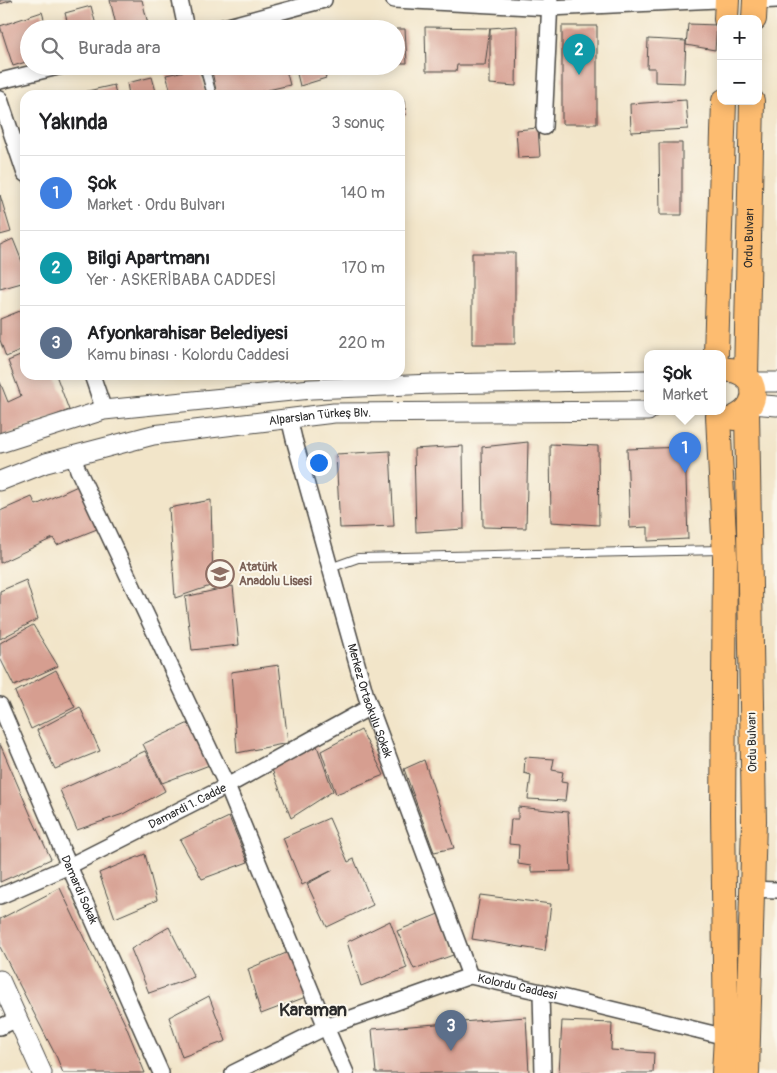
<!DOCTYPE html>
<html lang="tr">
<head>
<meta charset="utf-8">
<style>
  body { margin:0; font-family:Pangolin,sans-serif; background:#f6f6f6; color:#202124 }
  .controls { position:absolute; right:15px; top:15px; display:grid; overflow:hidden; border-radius:10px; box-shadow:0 2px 12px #0003 }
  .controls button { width:45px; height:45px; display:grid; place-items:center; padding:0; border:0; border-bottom:1px solid #e0e0e0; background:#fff; color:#202124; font:25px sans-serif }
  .you { position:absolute; left:318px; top:462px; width:18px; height:18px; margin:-12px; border:4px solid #fff; border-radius:50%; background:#1a73e8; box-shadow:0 0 0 8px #1a73e833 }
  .badge { display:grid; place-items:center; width:32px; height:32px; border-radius:50%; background:#1a73e8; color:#fff; font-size:16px; font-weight:700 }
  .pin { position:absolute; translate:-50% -41px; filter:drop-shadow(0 1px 2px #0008) }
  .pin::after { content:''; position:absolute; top:26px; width:18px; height:15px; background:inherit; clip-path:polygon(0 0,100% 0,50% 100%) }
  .popup { position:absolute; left:644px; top:350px; width:82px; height:65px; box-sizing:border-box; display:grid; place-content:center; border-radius:10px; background:#fff; filter:drop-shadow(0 1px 4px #0005); font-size:16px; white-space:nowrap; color:#757577 }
  .popup b { font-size:19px; color:#202124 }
  .popup::after { content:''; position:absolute; left:50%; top:100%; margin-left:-10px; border:10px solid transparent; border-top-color:#fff }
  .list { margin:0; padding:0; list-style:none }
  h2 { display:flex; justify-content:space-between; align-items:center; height:65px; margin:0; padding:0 20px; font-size:21px }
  h2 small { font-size:16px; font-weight:400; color:#757577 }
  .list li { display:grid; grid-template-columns:32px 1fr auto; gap:15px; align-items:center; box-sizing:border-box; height:75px; padding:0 20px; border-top:1px solid #e0e0e0 }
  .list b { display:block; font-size:19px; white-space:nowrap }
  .list p { margin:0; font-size:16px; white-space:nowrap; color:#757577 }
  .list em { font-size:16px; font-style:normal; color:#757577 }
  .icon { flex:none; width:28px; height:28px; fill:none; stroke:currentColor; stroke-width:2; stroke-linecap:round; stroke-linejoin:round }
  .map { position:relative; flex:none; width:777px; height:1073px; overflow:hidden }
  .search { position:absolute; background:#fff; box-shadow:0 2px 12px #0003; left:20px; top:20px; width:385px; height:55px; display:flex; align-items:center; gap:12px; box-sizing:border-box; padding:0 18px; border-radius:28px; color:#757577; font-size:19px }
  .panel { position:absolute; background:#fff; box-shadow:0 2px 12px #0003; left:20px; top:90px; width:385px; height:290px; border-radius:15px }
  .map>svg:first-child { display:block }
  .building { fill:#d69e90 }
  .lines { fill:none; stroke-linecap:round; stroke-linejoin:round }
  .service-casing { stroke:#494743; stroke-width:10 }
  .minor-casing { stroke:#494743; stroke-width:18 }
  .tertiary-casing { stroke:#494743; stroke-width:21 }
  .primary-casing { stroke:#494743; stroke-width:26 }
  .service { stroke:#fff; stroke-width:8 }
  .minor { stroke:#fff; stroke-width:15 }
  .tertiary { stroke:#fff; stroke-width:19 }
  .primary { stroke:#fdbc6f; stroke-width:24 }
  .labels { text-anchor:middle; stroke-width:4; stroke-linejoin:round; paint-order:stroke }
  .street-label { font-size:12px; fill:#2b2b2b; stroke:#fbf7ec }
  .education-label { font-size:12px; font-weight:bold; fill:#785e54; stroke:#fbf7ec; text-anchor:start }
  .district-label { font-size:18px; font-weight:bold; fill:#2b2b2b; stroke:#fbf7ec }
</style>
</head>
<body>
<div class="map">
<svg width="777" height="1073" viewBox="0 0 777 1073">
  <rect width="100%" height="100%" fill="#fbf7ec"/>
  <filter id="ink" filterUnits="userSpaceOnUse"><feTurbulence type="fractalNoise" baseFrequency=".02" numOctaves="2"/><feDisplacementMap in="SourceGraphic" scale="10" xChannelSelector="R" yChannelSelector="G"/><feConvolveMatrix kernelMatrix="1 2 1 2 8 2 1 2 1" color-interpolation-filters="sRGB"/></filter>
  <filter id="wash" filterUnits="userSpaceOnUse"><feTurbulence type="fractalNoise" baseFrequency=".0096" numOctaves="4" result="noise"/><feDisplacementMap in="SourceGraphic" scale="20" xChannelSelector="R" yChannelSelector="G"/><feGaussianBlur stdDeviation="1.12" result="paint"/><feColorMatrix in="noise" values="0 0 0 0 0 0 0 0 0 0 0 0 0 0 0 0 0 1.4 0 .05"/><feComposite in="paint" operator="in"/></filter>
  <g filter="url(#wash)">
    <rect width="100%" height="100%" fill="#f2e5c9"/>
    <g id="blocks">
      <path class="building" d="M0 0H13L0 4Z
        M110 0H142L149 28 117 29Z
        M91 6 97 29H69L65 13Z
        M42 12 47 29H29V61L13 66 0 26Z
        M688 24 717 25 715 50 686 45Z
        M517 26 516 86 490 84V28Z
        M562 26H597V124H562Z
        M425 27 490 28 485 65H457L456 71H426Z
        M396 29H405L407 63H396Z
        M648 39 686 41 684 83 655 82V68H647Z
        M213 66H285L290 85 246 95H217L211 67Z
        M295 66H322L326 78 300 86Z
        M199 68 207 95H172L166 75Z
        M152 77 157 95H129L127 83Z
        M114 85 116 95H80L79 93Z
        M404 100 406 115 400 116V101Z
        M686 100 688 129 631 132 630 104Z
        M538 128 540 157 518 158 516 130Z
        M659 143H682V215H660Z
        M0 195 11 232 0 235Z
        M13 239 25 269V282L0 289V245Z
        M472 253H515V344H472Z
        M25 309V349L6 357 0 340V319Z
        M25 354V375H56L69 410 0 437V382L8 402 21 396 8 361Z
        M528 442 526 528 483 527 482 447Z
        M550 444 598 446 599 525 551 522Z
        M463 446 464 529 416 532 414 449Z
        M685 447 688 539 648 541V527L630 528 627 449Z
        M390 451 394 526 340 528 336 454Z
        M82 484 102 527 57 545 53 538 0 563V511L32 497 36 505Z
        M211 500 213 585 175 598 169 508Z
        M26 580 38 619 0 639V591Z
        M233 586 239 645 192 650 185 597Z
        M33 625 58 666 14 686 0 658V643Z
        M279 665 288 743 237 753 231 672Z
        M56 670 75 707 31 729 15 692Z
        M80 707 100 751 55 769 37 730Z
        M191 722 212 764 162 783 143 744Z
        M361 730 384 775 336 794 321 751Z
        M316 743 333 791 291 818 271 767Z
        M0 744 32 818 51 859 0 882Z
        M145 751 165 791 123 814 77 830 60 790Z
        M525 757 554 759 552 770 563 772 561 782 567 783 565 801 528 799 531 775 524 773Z
        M424 760 454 848 434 852 404 769Z
        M518 807 568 812 571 871 531 872V866L518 864 519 845 509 844 511 819H518Z
        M229 817 248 862 202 879 180 840Z
        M329 818 348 862 354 859 373 905 327 927 307 884 333 870 302 885 283 838Z
        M145 854 157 900 115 918 99 873Z
        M60 888 126 1026 145 1073H63L57 1058 0 947V919Z
        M480 895 551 904 545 951 472 939Z
        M441 913 456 954 414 969 397 931Z
        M390 921 407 968 361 986 347 942Z
        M169 927 194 977 149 993 131 949Z
        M291 951 311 995 261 1014 248 969Z
        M209 996 226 1041 182 1057 169 1017Z
        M526 1017 529 1073H376L372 1029Z
        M562 1021 612 1023 611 1050 654 1053 653 1073H559Z"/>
    </g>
  </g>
  <g filter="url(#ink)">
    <use href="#blocks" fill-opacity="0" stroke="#494743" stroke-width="1"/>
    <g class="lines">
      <defs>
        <path id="service" d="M204 66 212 95
          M330 568 358 558 721 550"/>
        <g id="minor">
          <path d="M180 0 186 29"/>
          <path d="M394 0 550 8 717 0"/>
          <path d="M755 1 777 0"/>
          <path d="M217 29 324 0"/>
          <path d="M0 81 62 66"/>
          <path d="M0 99 25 174"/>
          <path d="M544 127 550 0"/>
          <path d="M92 375 104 410"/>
          <path id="s1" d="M289 418 294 439 366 696 470 976"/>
          <path d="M73 456 78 470 227 786 326 1027 346 1073"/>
          <path id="s2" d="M0 705 69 866 161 1073"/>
          <path d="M752 889 777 890"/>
          <path id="s3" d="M0 896 69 866 227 786 370 707"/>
          <path d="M541 992 543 1073"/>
          <path d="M0 1027 18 1019"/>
          <path id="s4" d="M233 1073 326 1027 470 976 541 992 726 1037"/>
        </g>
        <g id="tertiary">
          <path d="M751 382H777"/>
          <path d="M751 404 777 406"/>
          <path d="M0 443 104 410 311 389 433 384 648 380"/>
          <path id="s5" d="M0 481 46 463 153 435 334 413 648 411"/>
          <path d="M0 980 42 1073"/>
        </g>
        <g id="primary">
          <path d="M726 19 727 0"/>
          <path d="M754 19 755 0"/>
          <path d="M716 354 724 101"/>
          <path d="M722 370C756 366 766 405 734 418"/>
          <path id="s6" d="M746 376 752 101"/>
          <path d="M718 416 725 556 723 814 726 1037 724 1073"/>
          <path d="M747 1073 754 821 747 411"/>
        </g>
      </defs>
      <use href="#service" class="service-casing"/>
      <use href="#minor" class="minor-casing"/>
      <use href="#tertiary" class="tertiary-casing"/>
      <use href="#primary" class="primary-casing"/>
      <use href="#service" class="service"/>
      <use href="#minor" class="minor"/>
      <use href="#tertiary" class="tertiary"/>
      <use href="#primary" class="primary"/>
    </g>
  </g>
  <defs>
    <symbol id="school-ring" viewBox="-11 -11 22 22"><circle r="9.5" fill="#fbf7ec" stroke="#8d6e63" stroke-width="1.5"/><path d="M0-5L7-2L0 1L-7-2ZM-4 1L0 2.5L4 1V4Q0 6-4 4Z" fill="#8d6e63"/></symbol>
  </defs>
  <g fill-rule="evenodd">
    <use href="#school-ring" x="204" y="558" width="32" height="32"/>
  </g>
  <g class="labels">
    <g class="street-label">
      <text dy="4" stroke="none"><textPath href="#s6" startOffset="138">Ordu Bulvarı</textPath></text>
      <text dy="4" stroke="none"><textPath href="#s5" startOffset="328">Alparslan Türkeş Blv.</textPath></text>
      <text dy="4" stroke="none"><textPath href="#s1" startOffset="294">Merkez Ortaokulu Sokak</textPath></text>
      <text transform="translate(752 742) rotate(-91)" y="4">Ordu Bulvarı</text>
      <text dy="4" stroke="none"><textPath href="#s3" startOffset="208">Damardi 1. Cadde</textPath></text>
      <text dy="4" stroke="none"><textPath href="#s2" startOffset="201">Damardi Sokak</textPath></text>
      <text dy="4" stroke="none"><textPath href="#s4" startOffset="305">Kolordu Caddesi</textPath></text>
    </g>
    <g class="education-label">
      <text x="239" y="571">Atatürk<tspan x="239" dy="14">Anadolu Lisesi</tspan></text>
    </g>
    <g class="district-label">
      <text x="313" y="1016">Karaman</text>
    </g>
  </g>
</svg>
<div class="controls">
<button>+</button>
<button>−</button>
</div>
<div class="you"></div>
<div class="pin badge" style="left:685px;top:473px;background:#3f7fe0">1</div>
<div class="popup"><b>Şok</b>Market</div>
<div class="pin badge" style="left:579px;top:75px;background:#0f9aa8">2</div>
<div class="pin badge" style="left:451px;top:1051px;background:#5c6f8a">3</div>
<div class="search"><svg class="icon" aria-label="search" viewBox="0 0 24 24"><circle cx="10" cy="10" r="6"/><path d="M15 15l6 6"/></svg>Burada ara</div>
<section class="panel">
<h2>Yakında<small>3 sonuç</small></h2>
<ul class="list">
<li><span class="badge" style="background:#3f7fe0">1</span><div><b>Şok</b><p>Market · Ordu Bulvarı</p></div><em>140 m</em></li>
<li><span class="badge" style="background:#0f9aa8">2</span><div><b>Bilgi Apartmanı</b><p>Yer · ASKERİBABA CADDESİ</p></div><em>170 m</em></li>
<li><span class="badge" style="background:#5c6f8a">3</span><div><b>Afyonkarahisar Belediyesi</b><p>Kamu binası · Kolordu Caddesi</p></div><em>220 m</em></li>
</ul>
</section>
</div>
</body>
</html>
